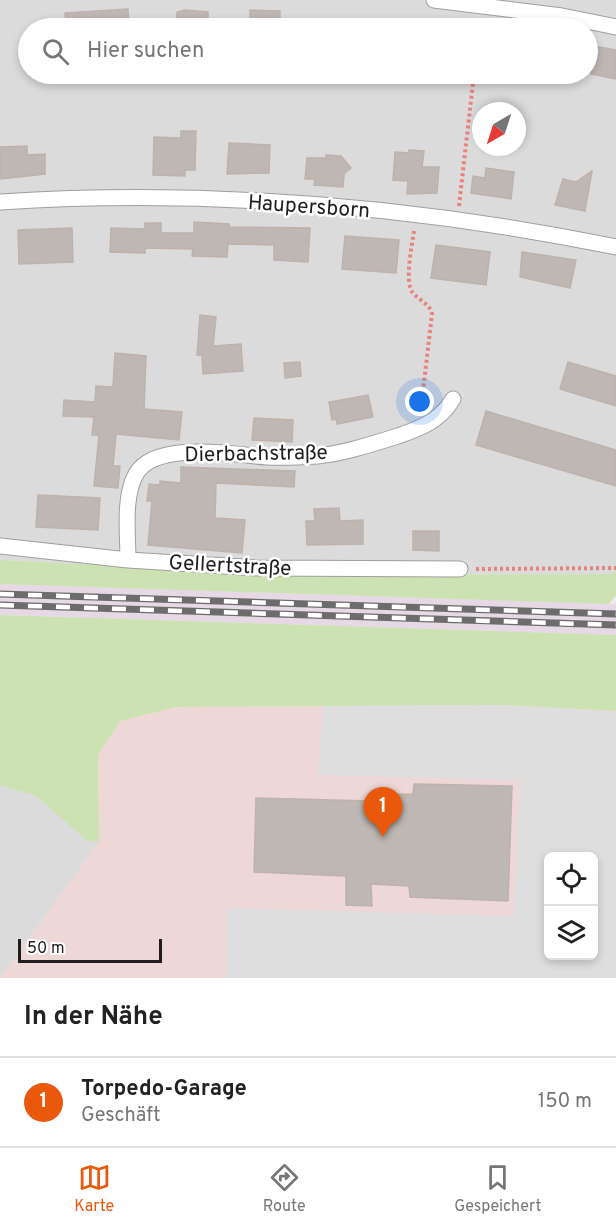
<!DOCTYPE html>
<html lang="de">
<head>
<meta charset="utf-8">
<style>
  body { margin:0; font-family:Overpass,sans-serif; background:#f6f6f6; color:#222 }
  .controls { position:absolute; right:18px; bottom:18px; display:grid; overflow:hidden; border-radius:9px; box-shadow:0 3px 9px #0003 }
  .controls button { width:54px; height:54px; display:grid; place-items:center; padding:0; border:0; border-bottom:2px solid #e0e0e0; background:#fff; color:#222; font:30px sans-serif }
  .compass { position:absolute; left:472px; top:102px; width:54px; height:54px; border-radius:50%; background:#fff; box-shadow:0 3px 9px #0003; rotate:219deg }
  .scale { position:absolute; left:18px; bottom:15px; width:144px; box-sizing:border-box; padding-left:6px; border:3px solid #1e1e1e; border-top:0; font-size:16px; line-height:21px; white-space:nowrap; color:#1e1e1e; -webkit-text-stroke:4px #fff; paint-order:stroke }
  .you { position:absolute; left:420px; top:402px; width:21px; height:21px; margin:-15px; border:4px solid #fff; border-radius:50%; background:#1a73e8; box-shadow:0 0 0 9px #1a73e833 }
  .badge { display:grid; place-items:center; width:39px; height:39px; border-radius:50%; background:#ea580c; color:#fff; font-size:20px; font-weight:700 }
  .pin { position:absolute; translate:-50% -50px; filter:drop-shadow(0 2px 3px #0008) }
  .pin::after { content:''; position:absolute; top:32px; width:21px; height:18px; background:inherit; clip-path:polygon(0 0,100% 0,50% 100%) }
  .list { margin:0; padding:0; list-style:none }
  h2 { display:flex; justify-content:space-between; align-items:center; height:78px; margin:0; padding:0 24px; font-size:26px }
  h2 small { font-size:20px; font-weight:400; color:#767676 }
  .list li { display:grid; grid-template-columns:39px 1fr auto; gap:18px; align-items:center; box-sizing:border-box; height:90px; padding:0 24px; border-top:2px solid #e0e0e0 }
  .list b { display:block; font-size:22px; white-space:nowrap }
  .list p { margin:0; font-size:20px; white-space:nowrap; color:#767676 }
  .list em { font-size:20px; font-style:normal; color:#767676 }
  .icon { flex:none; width:33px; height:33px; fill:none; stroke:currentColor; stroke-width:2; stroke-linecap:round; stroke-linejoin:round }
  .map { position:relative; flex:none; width:616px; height:978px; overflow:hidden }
  .search { position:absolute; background:#fff; box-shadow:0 3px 9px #0003; left:18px; right:18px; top:18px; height:66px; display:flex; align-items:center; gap:15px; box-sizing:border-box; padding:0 21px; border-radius:33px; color:#767676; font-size:22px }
  .sheet { height:168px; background:#fff }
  nav { display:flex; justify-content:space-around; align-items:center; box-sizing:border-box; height:84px; border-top:2px solid #e0e0e0; background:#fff; font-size:16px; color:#767676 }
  nav a { display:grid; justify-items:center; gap:3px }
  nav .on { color:#ea580c }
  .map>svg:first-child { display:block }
  .residential { fill:#dcdbdb; fill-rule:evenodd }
  .commercial { fill:#edd7d7; fill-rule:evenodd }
  .industrial { fill:#e6d8e4 }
  .grass { fill:#cce2b2 }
  .parking { fill:#dedede; fill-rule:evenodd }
  .building { fill:#beb7b3; stroke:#beb2aa; stroke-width:1.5 }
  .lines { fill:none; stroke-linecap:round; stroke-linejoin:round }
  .street-casing { stroke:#9f9f9f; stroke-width:17 }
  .path { stroke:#e8827c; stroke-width:4; stroke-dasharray:3 3; stroke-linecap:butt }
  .street { stroke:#fff; stroke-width:15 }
  .rail-casing { stroke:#6c6c6c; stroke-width:7 }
  .rail { stroke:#fff; stroke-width:4.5; stroke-dasharray:14; stroke-linecap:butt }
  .labels { text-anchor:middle; stroke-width:5; stroke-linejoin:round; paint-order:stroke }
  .street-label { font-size:21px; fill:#1e1e1e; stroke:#fff }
</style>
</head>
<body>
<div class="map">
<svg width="616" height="978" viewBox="0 0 616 978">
  <rect width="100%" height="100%" fill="#eeebe6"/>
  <path class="residential" d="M0 0H616V568L613 574 291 575 0 560ZM28 28H588V74H28ZM481 111H517V147H481Z
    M0 785 36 796 86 839 99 842 0 978Z"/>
  <path class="commercial" d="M504 705 616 711V978H0L99 842 98 755 120 721 176 707ZM548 856H594V956H548Z"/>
  <path class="industrial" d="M0 584 616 604V635L0 615Z"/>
  <path class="grass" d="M0 560 291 575 613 574 616 568V595L609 604 0 584Z
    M0 615 616 635V711L504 705 176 707 120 721 98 755 99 842 86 840 36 796 0 785Z"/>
  <path class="parking" d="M504 705 616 712V978H227V908L514 916 520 780 318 775 323 706ZM548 856H594V956H548Z"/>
  <path class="building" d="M128 9 129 28H66L65 13Z
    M185 10 208 12V28H177V12Z
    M250 10 280 11V28H250Z
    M588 45 616 50V79L591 74 592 71 588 70Z
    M181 131H196L195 170H185V176L153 175 154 137 181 138Z
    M229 143 270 145 269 173 227 174Z
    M27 146V155L45 154V174L0 179V147Z
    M409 150 424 151 422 167H439L437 193 407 194 408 181 393 180 395 152 409 153Z
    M326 155 341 156 351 168 344 174 343 187 314 185 315 179H305L307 158H326Z
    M486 168 514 172 511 199 471 193 473 176 485 178Z
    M592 171 585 211 555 205 563 179 576 182Z
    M194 222 229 224V227L310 228 308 262 274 260V245L228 244 227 257 192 256 193 249 145 248V253L110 252 111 228 145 229V223H161V233H194Z
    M72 228 73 262 19 264 18 230Z
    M345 236 399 240 396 273 342 269Z
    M436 245 490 252 486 285 431 278Z
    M522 252 576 260 570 288 520 277Z
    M200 315 216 317 213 346 241 344 243 371 203 374 202 355H197Z
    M115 353 146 356 144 409 182 412 179 440 116 434 113 466H120L118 488 94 486 99 435H92L94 417 63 416 64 400 95 402 96 386 113 387Z
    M300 362 301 376 285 378 284 363Z
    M568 362 616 376V406L560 389Z
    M368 395 373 417 337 424 336 419 332 420 329 402Z
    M486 411 616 450V486L476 445Z
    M254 418 293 420 292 442 252 440Z
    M181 467 295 471 294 487 216 483 215 518 245 520 242 553 148 545 152 501H147L149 484 160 485V481L181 483Z
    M38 495 100 498 98 530 36 527Z
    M339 508 340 521 363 520V544L307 545 306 521H315L314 509Z
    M413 531H439V551L413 550Z
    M414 784 512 786 508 901 410 897 409 886 371 884 372 906 346 905V876L254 872 256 798 371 801 372 795 413 794Z"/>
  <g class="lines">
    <defs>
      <path id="street" d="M434 0 562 16 616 27
        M0 202C205 189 415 206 616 247
        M0 546 128 560 258 568 460 569
        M128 560C128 534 123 497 136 474 155 440 236 455 267 457 284 458 301 457 318 456 345 453 372 444 398 436 421 428 440 421 453 399"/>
    </defs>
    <use href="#street" class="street-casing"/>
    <path class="path" d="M459 206 474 74
      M414 231C412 245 404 283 413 293 420 301 430 304 432 314L421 408
      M476 569 616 568"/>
    <use href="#street" class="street"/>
    <defs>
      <path id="rail" d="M0 594 616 614
        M0 605 616 625"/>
    </defs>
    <use href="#rail" class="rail-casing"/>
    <use href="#rail" class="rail"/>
  </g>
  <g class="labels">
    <g class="street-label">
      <text transform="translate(309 206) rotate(4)" y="7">Haupersborn</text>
      <text transform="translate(256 453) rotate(-1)" y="7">Dierbachstraße</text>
      <text transform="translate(230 565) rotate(3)" y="7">Gellertstraße</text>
    </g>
  </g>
</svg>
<div class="controls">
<button><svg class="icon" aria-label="locate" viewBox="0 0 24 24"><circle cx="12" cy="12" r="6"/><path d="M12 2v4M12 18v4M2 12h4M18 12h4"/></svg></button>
<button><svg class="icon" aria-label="layers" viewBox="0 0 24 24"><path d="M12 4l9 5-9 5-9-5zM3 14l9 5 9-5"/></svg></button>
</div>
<svg class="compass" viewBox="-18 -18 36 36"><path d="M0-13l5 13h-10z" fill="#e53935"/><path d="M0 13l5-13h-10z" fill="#767676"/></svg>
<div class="scale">50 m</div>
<div class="you"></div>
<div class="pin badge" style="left:383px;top:837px">1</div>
<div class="search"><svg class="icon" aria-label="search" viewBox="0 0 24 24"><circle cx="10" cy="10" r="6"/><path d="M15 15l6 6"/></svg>Hier suchen</div>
</div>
<section class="sheet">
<h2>In der Nähe<small></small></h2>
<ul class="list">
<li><span class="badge">1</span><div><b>Torpedo-Garage</b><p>Geschäft</p></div><em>150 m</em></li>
</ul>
</section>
<nav>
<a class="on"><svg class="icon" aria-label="map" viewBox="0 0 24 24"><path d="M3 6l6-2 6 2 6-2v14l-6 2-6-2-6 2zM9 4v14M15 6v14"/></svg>Karte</a>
<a><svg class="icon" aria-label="directions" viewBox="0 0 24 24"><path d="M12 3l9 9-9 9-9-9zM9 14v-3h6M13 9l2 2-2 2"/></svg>Route</a>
<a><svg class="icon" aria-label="saved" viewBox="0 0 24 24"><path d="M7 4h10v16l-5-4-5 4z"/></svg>Gespeichert</a>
</nav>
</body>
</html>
